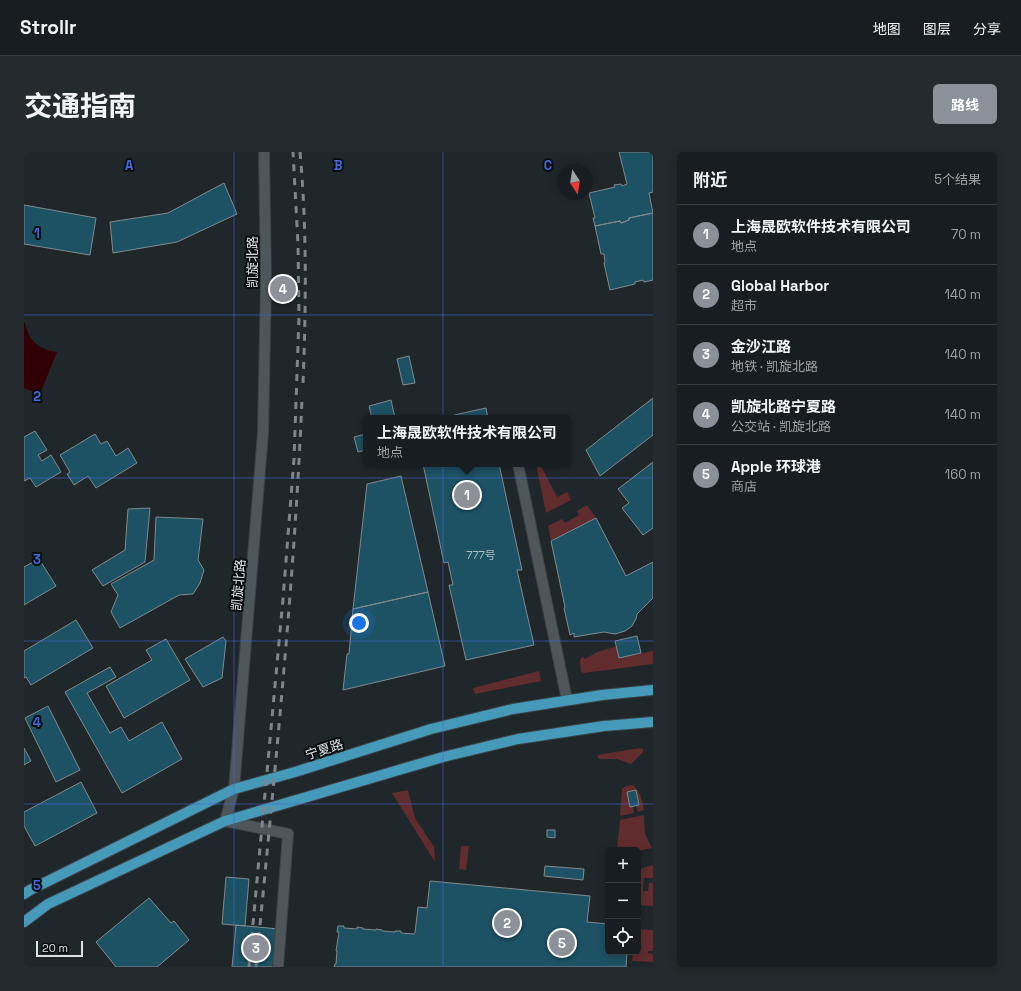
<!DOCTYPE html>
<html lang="zh">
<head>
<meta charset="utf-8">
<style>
  body { margin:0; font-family:"Space Grotesk","Noto Sans SC",sans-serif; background:#242a2d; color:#f1f3f6 }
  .controls { position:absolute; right:12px; bottom:12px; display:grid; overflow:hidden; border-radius:6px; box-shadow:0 2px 10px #0003 }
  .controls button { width:36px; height:36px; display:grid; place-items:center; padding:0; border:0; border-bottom:1px solid #363b3e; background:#171d20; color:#f1f3f6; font:20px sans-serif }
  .compass { position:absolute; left:533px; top:12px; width:36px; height:36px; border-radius:50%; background:#171d20; box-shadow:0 2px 10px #0003; rotate:168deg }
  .scale { position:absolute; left:12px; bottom:10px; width:47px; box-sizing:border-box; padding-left:4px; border:2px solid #dce1e4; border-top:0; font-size:11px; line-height:14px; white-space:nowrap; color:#dce1e4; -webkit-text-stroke:3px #0c0f11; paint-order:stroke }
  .you { position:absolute; left:335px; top:471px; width:14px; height:14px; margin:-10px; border:3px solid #fff; border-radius:50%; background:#1a73e8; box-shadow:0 0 0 6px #1a73e833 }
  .badge { display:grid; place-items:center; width:26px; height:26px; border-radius:50%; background:#8c9099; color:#fff; font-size:13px; font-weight:700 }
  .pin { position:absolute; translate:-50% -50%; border:2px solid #fff; box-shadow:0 1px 4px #0006 }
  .popup { position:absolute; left:339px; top:263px; width:208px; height:52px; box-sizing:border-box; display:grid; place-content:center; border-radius:6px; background:#171d20; filter:drop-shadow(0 1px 3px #0005); font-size:13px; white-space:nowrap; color:#9ea2a5 }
  .popup b { font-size:15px; color:#f1f3f6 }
  .popup::after { content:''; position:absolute; left:50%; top:100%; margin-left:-8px; border:8px solid transparent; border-top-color:#171d20 }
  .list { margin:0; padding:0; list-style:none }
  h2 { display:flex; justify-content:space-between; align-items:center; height:52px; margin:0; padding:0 16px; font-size:17px }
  h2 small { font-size:13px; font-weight:400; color:#9ea2a5 }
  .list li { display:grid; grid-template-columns:26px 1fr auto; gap:12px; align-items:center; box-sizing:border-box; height:60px; padding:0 16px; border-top:1px solid #363b3e }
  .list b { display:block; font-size:15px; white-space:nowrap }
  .list p { margin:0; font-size:13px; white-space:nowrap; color:#9ea2a5 }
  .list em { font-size:13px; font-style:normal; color:#9ea2a5 }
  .icon { flex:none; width:22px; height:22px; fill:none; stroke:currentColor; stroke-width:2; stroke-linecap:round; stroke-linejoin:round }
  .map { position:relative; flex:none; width:629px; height:815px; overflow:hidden; border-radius:6px }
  header { display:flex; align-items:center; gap:24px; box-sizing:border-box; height:56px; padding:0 20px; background:#171d20; border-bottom:1px solid #363b3e }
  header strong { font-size:19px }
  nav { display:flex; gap:22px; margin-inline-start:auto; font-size:14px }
  .intro { display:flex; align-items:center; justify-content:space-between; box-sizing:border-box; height:96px; padding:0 24px }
  h1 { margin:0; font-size:28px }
  .button { padding:10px 18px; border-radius:6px; background:#8c9099; color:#fff; font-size:14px; font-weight:700 }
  main { display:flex; gap:24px; padding:0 24px }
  aside { flex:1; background:#171d20; border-radius:6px; box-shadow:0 2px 10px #0003 }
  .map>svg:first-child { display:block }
  .green { fill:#612c2d }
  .water { fill:#310004 }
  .building { fill:#1d5164; stroke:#808a8e }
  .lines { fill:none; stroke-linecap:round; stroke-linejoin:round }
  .minor-casing { stroke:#3c4245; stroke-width:12 }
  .major-casing { stroke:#3c4245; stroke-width:12 }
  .minor { stroke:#4d565a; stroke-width:10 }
  .major { stroke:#469ab9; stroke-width:10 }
  .rail { stroke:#7f8589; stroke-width:3; stroke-dasharray:7 7; stroke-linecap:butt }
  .grid { fill:none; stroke:#436bda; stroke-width:1; stroke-opacity:0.55 }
  .labels { text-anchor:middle; stroke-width:4; stroke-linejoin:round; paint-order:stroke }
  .number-label { font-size:11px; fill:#acbdc4 }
  .street-label { font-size:13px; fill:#dce1e4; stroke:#0c0f11 }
  .grid-label { font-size:13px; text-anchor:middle; font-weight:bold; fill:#436bda; stroke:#0c0f11; stroke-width:4; stroke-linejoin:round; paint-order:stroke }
</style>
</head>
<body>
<header>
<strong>Strollr</strong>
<nav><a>地图</a><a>图层</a><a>分享</a></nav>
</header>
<div class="intro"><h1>交通指南</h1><a class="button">路线</a></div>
<main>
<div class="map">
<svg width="629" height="815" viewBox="0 0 629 815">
  <rect width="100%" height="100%" fill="#1f272b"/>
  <path class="green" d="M512 312H516L533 345 543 340 547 348 522 361Z
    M563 353 572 366 527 389 524 374 538 367 541 371 555 363 553 359Z
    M593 494 595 506 629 499V512L560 521 557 520 556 508 559 504 561 507 573 500Z
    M515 519 517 529 451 542 449 536Z
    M616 596 619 597V600L607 612 593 607H575L573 603Z
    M609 633C617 640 618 649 620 658L614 660 612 653 609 654 610 661 596 664 598 637 602 634Z
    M384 638 391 666 410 695 411 710 368 641Z
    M620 663 621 682 628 696 614 699V698H593L596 668Z
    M437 694H445L442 718 435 717Z
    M629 713V726H620L619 739H624L625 731H629V754L614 753V717Z
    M614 777 629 778V799H624V801L629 802V810L608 809 609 800H614Z"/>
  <path class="water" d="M0 170H1C4 189 14 197 33 200L16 242 0 236Z"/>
  <path class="building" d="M595 0H629V40L625 41 629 61 605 66V68L597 71 596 69 571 74 569 66H571L565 41 591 35 590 33 597 32 598 34 603 32Z
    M200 31 213 62 153 90 89 101 86 70 144 61Z
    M0 53 72 66 66 103 0 92Z
    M629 61V128L620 130 619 128 611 130V132L586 138 580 111 581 110 580 102H577L571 74 596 69 597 71 605 68V66Z
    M385 204 391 231 379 233 373 207Z
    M629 246V283L576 324 562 298Z
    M367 248 371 266H348L345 254Z
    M462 256 464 266H418L448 259Z
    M11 279 23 298 14 303 18 309 27 303 37 320 12 335 6 326 0 329V285Z
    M71 282 77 292 83 289 92 304 104 296 113 311 72 336 64 324 50 333 43 322 46 320 36 303Z
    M342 282V298L334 300 330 285Z
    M629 310V376L619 383 598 356 605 351 594 337Z
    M399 312H475L498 418H493L510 493 442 508 425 433H429L424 410 420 411Z
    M377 324 404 440 329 457 343 332Z
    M126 356 121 410 79 434 68 418 101 398 104 357Z
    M132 365 179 367 174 408 180 418 176 431 169 442 155 443 96 476 87 460 94 443 87 432 130 408Z
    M572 366 602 424 629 410V446L613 462 612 467 608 474 601 479 591 482 580 480 550 485V481L546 483 540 456 541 455 527 389Z
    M15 407 32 434 0 453V415Z
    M404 440 421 514 319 538 323 502H325L329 457Z
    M52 468 69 496 7 533 2 525 0 526V499Z
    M613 484 617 501 595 506 591 489Z
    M199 485 202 489 198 526 179 535 161 507Z
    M142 487 166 528 100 566 82 534 128 508 122 498Z
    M86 515 92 525 63 541 86 581 97 575 105 589 138 570 158 607 98 641 41 540Z
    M24 554 56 618 32 630 1 566Z
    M0 596 7 609 0 613Z
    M57 630 73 661 11 694 0 674V660Z
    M612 638 615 653 606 655 603 640Z
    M523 678H531V686L523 685Z
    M521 714 560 717 559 728 520 724Z
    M202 725 225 727 221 774 198 772Z
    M406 729 566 744 563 770 584 772V800H603L602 815H310L311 812H312L313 799H312L315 780H313L314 774H320V776L333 777V775L339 776V777L352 778V777L358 778V779L371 780V779H377V781L390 782 391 781 394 755 403 756Z
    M125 746 147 771 150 769 165 788 133 815H92L72 790Z
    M212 773 255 777 252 815H208Z"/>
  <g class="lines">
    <defs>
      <path id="minor" d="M240 0 242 129 239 281 210 637 201 669 264 682 254 815
        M494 312 543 548"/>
      <path id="major" d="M0 742 6 738 210 637 271 620 407 577 489 557 578 543 629 538
        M0 770 24 752 201 669 419 605 494 587 580 574 629 570"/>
    </defs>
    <use href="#minor" class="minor-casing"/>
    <use href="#major" class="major-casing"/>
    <use href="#minor" class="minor"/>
    <use href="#major" class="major"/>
    <path class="rail" d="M276 0C283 77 282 154 279 231
      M225 815 259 447 270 307 275 165 274 92 269 0
      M232 815C250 626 270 437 278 247"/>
  </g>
  <path class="grid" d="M210 0V815M419 0V815M0 163H629M0 326H629M0 489H629M0 652H629"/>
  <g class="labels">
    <g class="number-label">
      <text x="457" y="407">777号</text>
    </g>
    <g class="street-label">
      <text transform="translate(228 110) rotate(-90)" y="5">凯旋北路</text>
      <text transform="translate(214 433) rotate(-85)" y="5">凯旋北路</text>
      <text transform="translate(300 597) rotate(-18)" y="5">宁夏路</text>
    </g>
  </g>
  <g class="grid-label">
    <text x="105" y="18">A</text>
    <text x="314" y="18">B</text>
    <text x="524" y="18">C</text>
    <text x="13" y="86">1</text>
    <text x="13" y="249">2</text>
    <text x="13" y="412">3</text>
    <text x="13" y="575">4</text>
    <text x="13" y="738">5</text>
  </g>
</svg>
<div class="controls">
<button>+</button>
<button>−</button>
<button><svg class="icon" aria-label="locate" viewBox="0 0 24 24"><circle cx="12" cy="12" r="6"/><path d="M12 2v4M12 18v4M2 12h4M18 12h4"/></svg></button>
</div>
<svg class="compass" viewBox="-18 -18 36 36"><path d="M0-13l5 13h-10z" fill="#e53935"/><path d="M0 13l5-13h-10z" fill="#9ea2a5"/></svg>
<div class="scale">20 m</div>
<div class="you"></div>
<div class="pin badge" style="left:443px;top:343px">1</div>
<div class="popup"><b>上海晟欧软件技术有限公司</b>地点</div>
<div class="pin badge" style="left:483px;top:771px">2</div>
<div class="pin badge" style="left:232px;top:796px">3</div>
<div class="pin badge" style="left:259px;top:137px">4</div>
<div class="pin badge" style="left:538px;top:791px">5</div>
</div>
<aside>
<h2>附近<small>5个结果</small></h2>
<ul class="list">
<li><span class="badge">1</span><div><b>上海晟欧软件技术有限公司</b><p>地点</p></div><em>70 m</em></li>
<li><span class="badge">2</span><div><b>Global Harbor</b><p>超市</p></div><em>140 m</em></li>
<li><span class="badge">3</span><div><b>金沙江路</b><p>地铁 · 凯旋北路</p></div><em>140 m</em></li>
<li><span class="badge">4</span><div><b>凯旋北路宁夏路</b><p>公交站 · 凯旋北路</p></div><em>140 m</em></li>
<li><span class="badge">5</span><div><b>Apple 环球港</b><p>商店</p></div><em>160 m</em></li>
</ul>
</aside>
</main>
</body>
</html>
